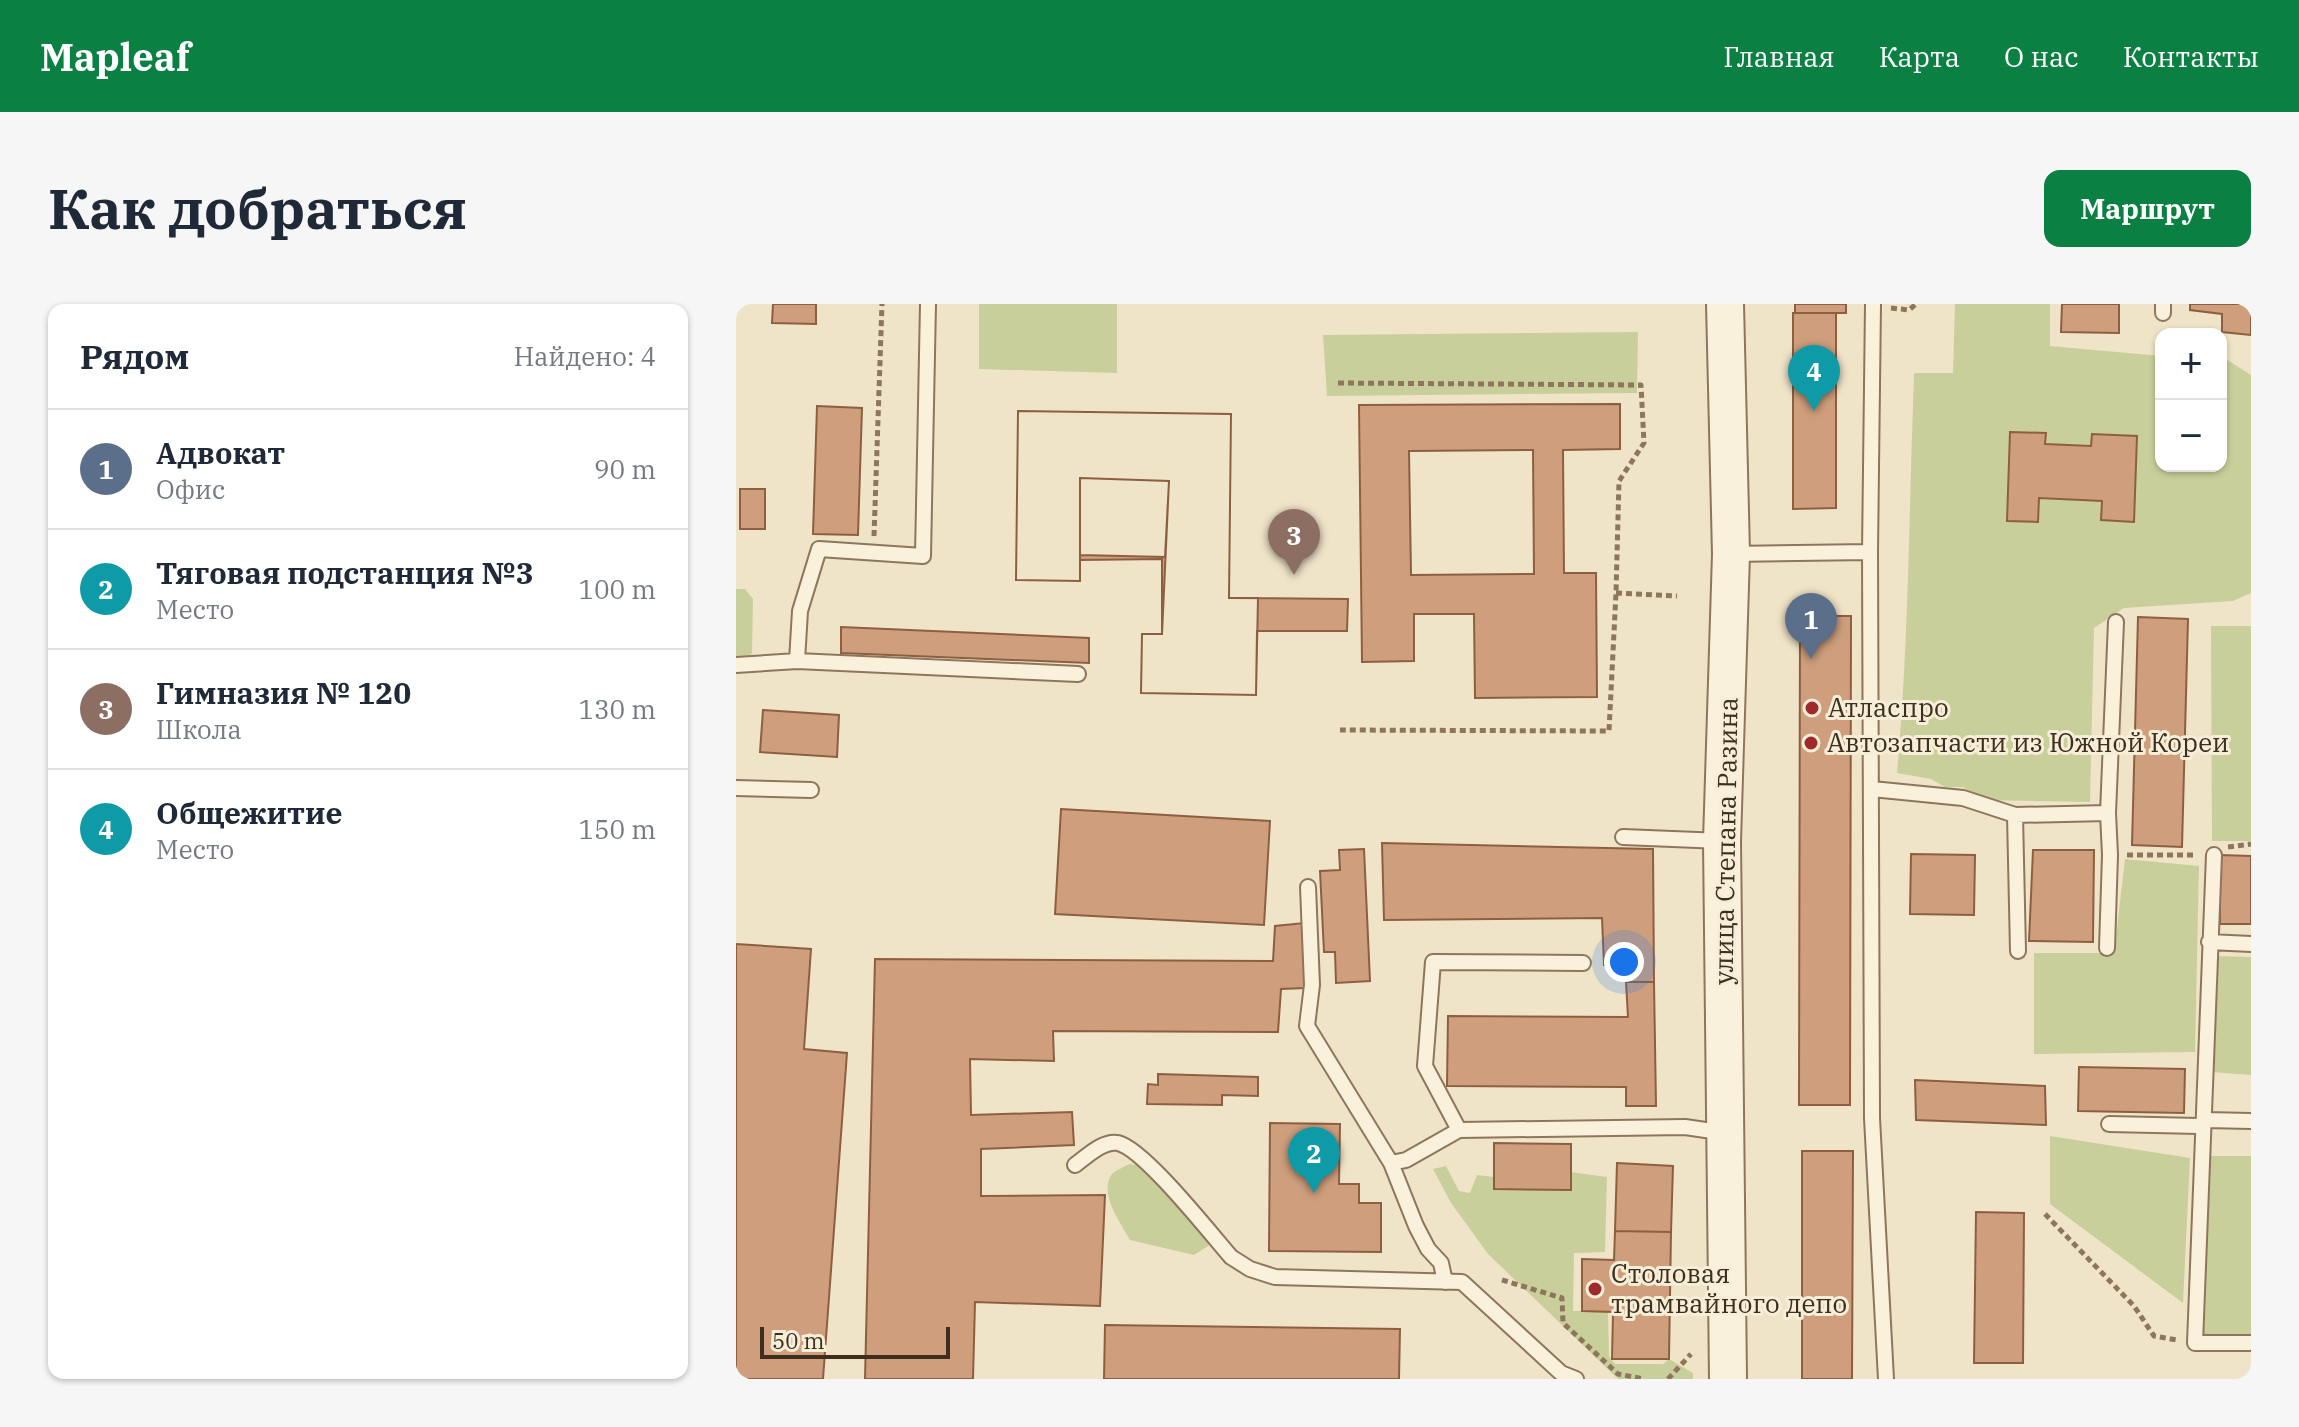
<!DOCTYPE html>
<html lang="ru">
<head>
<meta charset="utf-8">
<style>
  body { margin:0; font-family:"IBM Plex Serif",serif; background:#f6f6f7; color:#1f2937 }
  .controls { position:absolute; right:24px; top:24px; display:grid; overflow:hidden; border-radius:16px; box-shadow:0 2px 6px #0004 }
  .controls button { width:72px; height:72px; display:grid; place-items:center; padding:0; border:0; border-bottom:2px solid #e0e1e3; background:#fff; color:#1f2937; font:40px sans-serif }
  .scale { position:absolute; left:24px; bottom:20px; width:190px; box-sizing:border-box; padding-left:8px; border:4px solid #3d2e20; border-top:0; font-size:22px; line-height:28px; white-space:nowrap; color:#3d2e20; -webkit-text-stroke:6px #f7eed8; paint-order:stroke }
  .you { position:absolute; left:888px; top:658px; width:28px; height:28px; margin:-20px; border:6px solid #fff; border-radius:50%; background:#1a73e8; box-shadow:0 0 0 12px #1a73e833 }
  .badge { display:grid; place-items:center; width:52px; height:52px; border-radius:50%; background:#0b8043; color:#fff; font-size:26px; font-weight:700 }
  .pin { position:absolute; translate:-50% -66px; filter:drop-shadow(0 2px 4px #0008) }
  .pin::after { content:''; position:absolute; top:42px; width:28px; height:24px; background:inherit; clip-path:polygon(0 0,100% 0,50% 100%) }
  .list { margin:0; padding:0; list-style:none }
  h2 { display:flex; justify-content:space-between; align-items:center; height:104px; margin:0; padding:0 32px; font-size:34px }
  h2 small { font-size:26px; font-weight:400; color:#747a83 }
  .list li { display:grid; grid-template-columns:52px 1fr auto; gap:24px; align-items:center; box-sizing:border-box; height:120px; padding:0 32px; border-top:2px solid #e0e1e3 }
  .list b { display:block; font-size:30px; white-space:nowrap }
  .list p { margin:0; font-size:26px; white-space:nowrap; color:#747a83 }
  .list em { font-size:26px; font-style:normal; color:#747a83 }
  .map { position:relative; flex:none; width:1515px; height:1075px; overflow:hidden; border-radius:16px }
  header { display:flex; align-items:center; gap:48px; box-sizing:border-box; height:112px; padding:0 40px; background:#0b8043; color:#fff }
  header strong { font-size:38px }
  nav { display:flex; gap:44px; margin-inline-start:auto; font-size:28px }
  .intro { display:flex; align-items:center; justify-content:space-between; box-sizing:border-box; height:192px; padding:0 48px }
  h1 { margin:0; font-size:56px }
  .button { padding:20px 36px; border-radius:16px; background:#0b8043; color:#fff; font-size:28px; font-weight:700 }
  main { display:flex; gap:48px; padding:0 48px }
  aside { flex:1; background:#fff; border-radius:16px; box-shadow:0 2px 6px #0004 }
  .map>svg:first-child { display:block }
  .green { fill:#c9cf9b }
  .building { fill:#cf9f7d; stroke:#8d5f41; stroke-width:2; fill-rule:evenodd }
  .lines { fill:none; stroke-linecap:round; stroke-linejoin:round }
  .service-casing { stroke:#8d765c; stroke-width:18 }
  .tertiary-casing { stroke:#8d765c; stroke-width:40 }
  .path { stroke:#8d765c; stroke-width:5; stroke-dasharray:6 4; stroke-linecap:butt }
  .service { stroke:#faf1dc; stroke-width:14 }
  .tertiary { stroke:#faf1dc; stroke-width:36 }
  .poi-dot { fill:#9e2a2b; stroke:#f7eed8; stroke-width:3 }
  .labels { text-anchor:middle; stroke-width:6; stroke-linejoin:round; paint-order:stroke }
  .poi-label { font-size:26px; fill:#3d2e20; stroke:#f7eed8; text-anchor:start }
  .street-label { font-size:26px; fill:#3d2e20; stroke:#f7eed8 }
</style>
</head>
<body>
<header>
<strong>Mapleaf</strong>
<nav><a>Главная</a><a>Карта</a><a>О нас</a><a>Контакты</a></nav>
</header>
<div class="intro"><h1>Как добраться</h1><a class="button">Маршрут</a></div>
<main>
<aside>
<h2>Рядом<small>Найдено: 4</small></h2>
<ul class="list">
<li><span class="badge" style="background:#5c6f8a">1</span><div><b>Адвокат</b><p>Офис</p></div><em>90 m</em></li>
<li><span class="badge" style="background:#0f9aa8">2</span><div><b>Тяговая подстанция №3</b><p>Место</p></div><em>100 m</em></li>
<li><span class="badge" style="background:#8d6e63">3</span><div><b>Гимназия № 120</b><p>Школа</p></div><em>130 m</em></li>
<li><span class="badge" style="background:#0f9aa8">4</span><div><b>Общежитие</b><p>Место</p></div><em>150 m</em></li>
</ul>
</aside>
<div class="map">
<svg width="1515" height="1075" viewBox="0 0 1515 1075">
  <rect width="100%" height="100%" fill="#f0e4c8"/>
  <path class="green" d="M243 0H381V69L243 65Z
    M1219 0H1314V42L1425 52V162H1485V52L1515 71V289L1497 297 1388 304 1358 324 1354 498 1246 496 1227 483H1209L1195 475 1161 469C1173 336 1173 202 1178 69H1217Z
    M902 28 901 89 591 92 587 31Z
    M0 285H9L17 295 16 349 12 354 0 357Z
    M1475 322H1515V537H1476Z
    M1389 555 1463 562 1459 748 1298 750V649H1378Z
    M1476 652 1515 653V771L1474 768Z
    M1314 832 1454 854 1447 999 1314 900Z
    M1470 852H1515V1036L1462 1035Z
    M393 860 412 863 478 938 458 951 394 936C385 919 362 889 376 870 380 866 388 863 393 860Z
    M710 862 723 887 734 889 741 871 758 873V885L834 886 835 868 871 873 869 948 838 949 837 1007H872L873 1052 879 1060H927L933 1055 957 1069V1075H882L752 950 715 899 697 865Z"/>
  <path class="building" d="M37 0H80V20L36 19Z
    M1059 0H1110V9H1059Z
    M1326 0H1383V29L1325 28Z
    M1454 0H1515V31L1486 28V10L1454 6Z
    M1057 9H1100V204L1057 205Z
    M884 100V145L827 146 828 269H860L861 393 739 394 738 310H678V357L626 358 623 101ZM797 146 798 270 675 271 673 147Z
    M81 102 126 104 122 231 77 230Z
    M282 107 495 110 493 294 612 295 611 327H521L520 391 405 389 406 330H426V255L344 256V277L280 276Z
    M282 107 495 110 493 294H522L520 391 405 389 406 330H426L433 177 344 174V277L280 276Z
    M1274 128 1310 129 1309 140 1355 142 1356 130 1401 132 1398 218 1365 216 1366 197 1303 194 1302 218 1271 217Z
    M344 174 433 177 429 253 344 251Z
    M4 185H29V225H4Z
    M1064 312H1115L1114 801H1063Z
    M1402 313 1452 315 1446 543 1396 541Z
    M105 323 353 334V359L105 349Z
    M27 406 103 411 101 453 24 448Z
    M325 505 534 517 528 621 319 610Z
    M646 539 917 545 918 678H890L891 661H868L866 614 648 616Z
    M628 545 634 677 600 679 599 648H588L584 567 604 566 603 546Z
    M1297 546H1358L1357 638 1293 637Z
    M1175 550 1239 551 1238 611 1174 610Z
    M1484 551 1515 552V620H1484Z
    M568 619 569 684 545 685 542 728 317 727 318 757 234 755 235 811 336 808 338 841 245 845V892L369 891 364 1002 239 998 237 1075H129L139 655 537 657 539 622Z
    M0 640 75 645 68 745 111 749 87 1075H0Z
    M890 678H918L920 802H890V783L711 782 712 712 892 713Z
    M1343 763 1449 765 1448 809 1342 807Z
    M422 770 522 773V792L486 791V801L411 800 412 780 422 781Z
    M1179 776 1309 782 1310 821 1180 816Z
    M534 819 604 820 603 880H623V899H645V948L533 947Z
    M758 839 835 840V886L758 885Z
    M1066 847H1117L1116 1075H1066Z
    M881 859 937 862 935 928 879 927Z
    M1240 908 1288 909 1287 1059H1238Z
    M879 927 935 928 933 1055H876L877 1008 846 1007V955L878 956Z
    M369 1021 664 1025 663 1075H368Z"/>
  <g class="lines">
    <defs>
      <path id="service" d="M192 0 187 252 83 245 64 307 61 357 342 370
        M1427 9V0
        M1134 248 1136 814 1150 1075
        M996 250 1134 248 1137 0
        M0 361 61 357
        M0 484 75 486
        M1136 485 1227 494 1279 511 1372 509
        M1279 511 1282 647
        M887 533 986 537
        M1478 551 1459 1039H1515
        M572 583 576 681 571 722 655 859 680 922 692 945 705 959 709 978
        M1473 638 1515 640
        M1371 644 1374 551 1372 509 1380 318
        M1373 820 1463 822 1470 816 1515 817
        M723 826 689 762 697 658 847 659
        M655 859 670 856 723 826 949 823 990 829
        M339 861C350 853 367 836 382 839 408 845 474 929 495 953L514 965 539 973 726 978 825 1069 840 1075"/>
      <path id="tertiary" d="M989 0 995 250 986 537 992 1075"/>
    </defs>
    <use href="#service" class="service-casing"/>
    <use href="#tertiary" class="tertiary-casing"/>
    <path class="path" d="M1155 4 1173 6 1180 0
      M602 79 905 81 908 139 883 177 880 289 873 427 604 426
      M138 232 146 0
      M880 289 941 292
      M1492 543 1515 540
      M1391 551H1461
      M1309 910 1398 1002 1418 1032 1441 1036
      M766 976 826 994 827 1019 882 1070 908 1075
      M932 1075 955 1050"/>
    <use href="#service" class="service"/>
    <use href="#tertiary" class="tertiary"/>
  </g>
  <g class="poi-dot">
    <circle cx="1076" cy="404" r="8"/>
    <circle cx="1075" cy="439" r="8"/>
    <circle cx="859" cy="985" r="8"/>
  </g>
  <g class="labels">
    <g class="poi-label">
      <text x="1092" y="413">Атласпро</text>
      <text x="1091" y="448">Автозапчасти из Южной Кореи</text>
      <text x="875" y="979">Столовая<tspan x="875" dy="30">трамвайного депо</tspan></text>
    </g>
    <g class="street-label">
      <text transform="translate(990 537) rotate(-89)" y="9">улица Степана Разина</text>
    </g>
  </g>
</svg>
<div class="controls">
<button>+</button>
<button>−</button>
</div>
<div class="scale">50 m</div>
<div class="you"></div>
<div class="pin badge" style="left:1075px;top:355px;background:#5c6f8a">1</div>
<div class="pin badge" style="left:578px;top:889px;background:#0f9aa8">2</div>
<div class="pin badge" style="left:558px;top:271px;background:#8d6e63">3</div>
<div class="pin badge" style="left:1078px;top:107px;background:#0f9aa8">4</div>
</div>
</main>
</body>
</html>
